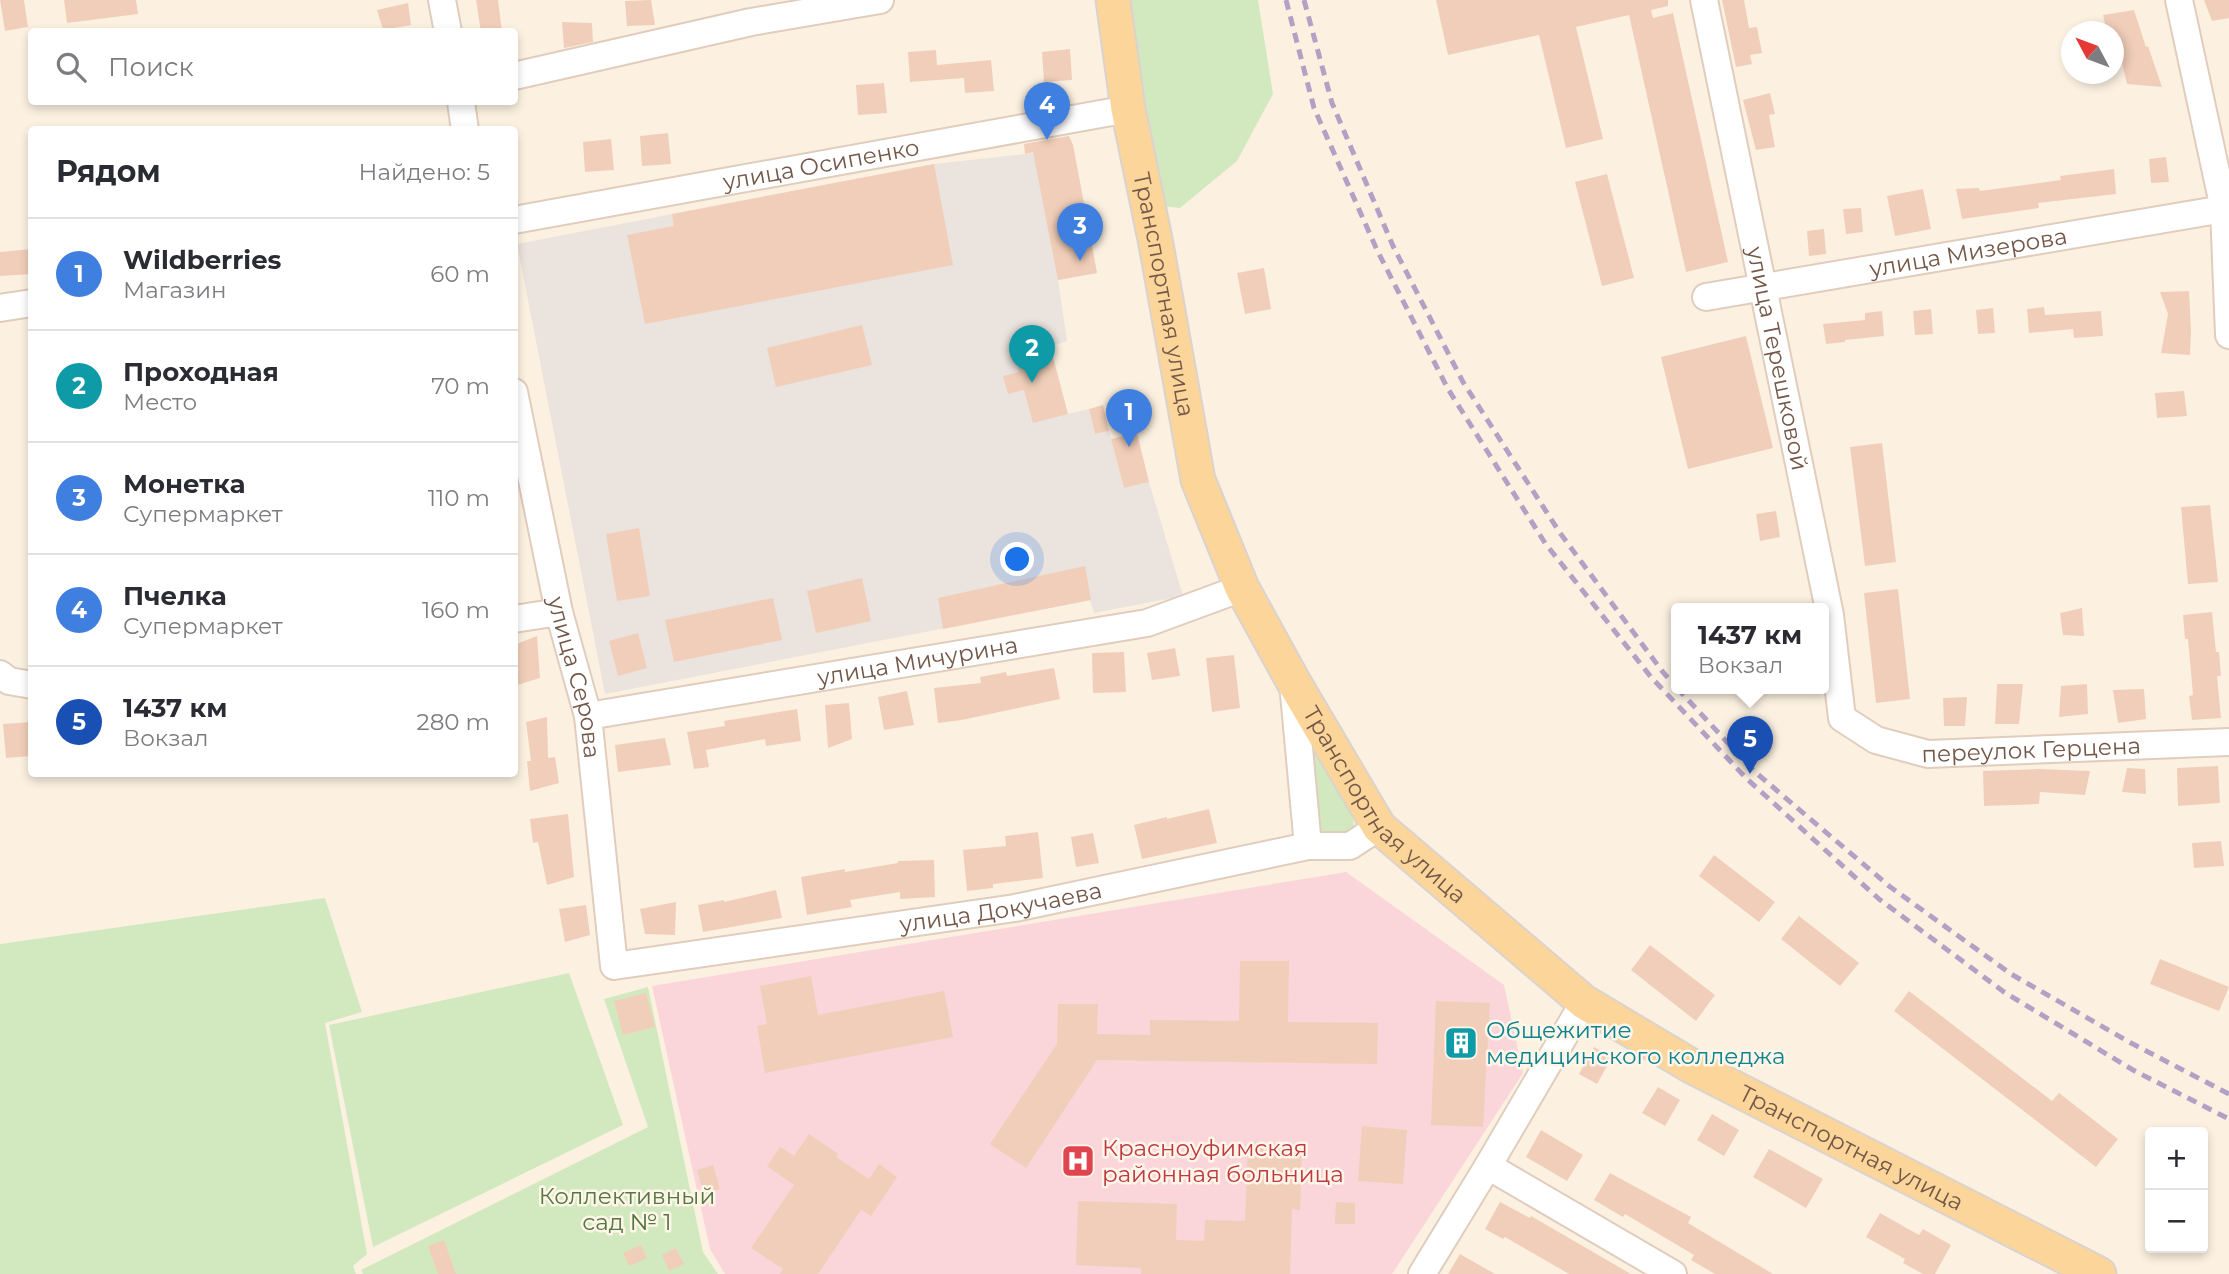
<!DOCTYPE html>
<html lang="ru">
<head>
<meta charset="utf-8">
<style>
  body { margin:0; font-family:Montserrat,sans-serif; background:#f7f7f7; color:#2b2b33 }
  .controls { position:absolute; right:21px; bottom:21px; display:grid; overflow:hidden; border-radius:7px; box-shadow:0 4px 10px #0003 }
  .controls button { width:63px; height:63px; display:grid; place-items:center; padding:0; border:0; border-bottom:2px solid #e1e1e2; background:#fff; color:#2b2b33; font:35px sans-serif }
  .compass { position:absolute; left:2061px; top:21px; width:63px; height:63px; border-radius:50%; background:#fff; box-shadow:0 4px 10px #0003; rotate:311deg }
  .you { position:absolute; left:1018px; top:560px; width:24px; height:24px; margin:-18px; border:5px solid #fff; border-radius:50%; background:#1a73e8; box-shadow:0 0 0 10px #1a73e833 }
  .badge { display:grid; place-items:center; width:46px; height:46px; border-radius:50%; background:#0b8043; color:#fff; font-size:23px; font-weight:700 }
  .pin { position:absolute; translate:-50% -58px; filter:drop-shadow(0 2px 4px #0008) }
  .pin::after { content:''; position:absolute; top:37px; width:24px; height:21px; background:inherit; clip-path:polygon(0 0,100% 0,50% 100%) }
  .popup { position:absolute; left:1671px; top:603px; width:158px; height:91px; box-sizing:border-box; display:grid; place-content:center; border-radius:7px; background:#fff; filter:drop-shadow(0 2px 5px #0005); font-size:23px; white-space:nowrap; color:#7c7c81 }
  .popup b { font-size:26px; color:#2b2b33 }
  .popup::after { content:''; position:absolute; left:50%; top:100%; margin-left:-14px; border:14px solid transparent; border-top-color:#fff }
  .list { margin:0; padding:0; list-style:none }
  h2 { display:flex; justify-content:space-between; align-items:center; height:91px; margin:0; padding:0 28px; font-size:30px }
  h2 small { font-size:23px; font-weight:400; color:#7c7c81 }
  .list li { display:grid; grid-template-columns:46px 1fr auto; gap:21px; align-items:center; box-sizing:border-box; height:112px; padding:0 28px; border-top:2px solid #e1e1e2 }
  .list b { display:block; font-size:26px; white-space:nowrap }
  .list p { margin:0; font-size:23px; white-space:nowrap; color:#7c7c81 }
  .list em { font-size:23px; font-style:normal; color:#7c7c81 }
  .icon { flex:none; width:38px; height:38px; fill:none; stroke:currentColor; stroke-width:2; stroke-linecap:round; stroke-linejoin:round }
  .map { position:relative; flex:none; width:2229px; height:1274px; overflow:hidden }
  .search { position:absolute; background:#fff; box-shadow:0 4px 10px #0003; left:28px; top:28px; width:490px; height:77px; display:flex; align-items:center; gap:18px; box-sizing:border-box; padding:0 24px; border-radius:7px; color:#7c7c81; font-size:26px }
  .panel { position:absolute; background:#fff; box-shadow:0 4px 10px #0003; left:28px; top:126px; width:490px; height:651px; border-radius:7px }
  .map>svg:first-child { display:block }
  .industrial { fill:#ebe3dd }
  .medical { fill:#fad5da }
  .green { fill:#d2e9c0 }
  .building { fill:#f1ceb9 }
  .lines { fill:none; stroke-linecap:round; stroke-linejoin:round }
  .minor-casing { stroke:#e0cdbd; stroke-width:30 }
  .major-casing { stroke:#dbd3cf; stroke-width:37 }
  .minor { stroke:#fff; stroke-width:26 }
  .major { stroke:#fbd599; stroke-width:33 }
  .rail { stroke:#b3a1c5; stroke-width:5; stroke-dasharray:10 7; stroke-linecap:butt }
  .labels { text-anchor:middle; stroke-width:5; stroke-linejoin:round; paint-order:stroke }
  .street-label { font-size:23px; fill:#735748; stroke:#fff5e8 }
  .culture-label { font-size:23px; fill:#0d838f; stroke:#fff5e8; text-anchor:start }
  .health-label { font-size:23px; fill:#be3a42; stroke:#fff5e8; text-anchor:start }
  .park-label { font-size:23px; fill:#537941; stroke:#fff5e8 }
</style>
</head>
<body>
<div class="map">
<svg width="2229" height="1274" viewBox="0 0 2229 1274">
  <rect width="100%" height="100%" fill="#fcf1e1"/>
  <path class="industrial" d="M1073 145 1097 273 1058 280 1067 341 1050 346 1068 414 1089 409 1095 434 1109 431 1124 488 1149 482 1183 596 1094 613 1090 600 605 694 517 244 934 164 1025 154Z"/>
  <path class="medical" d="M1346 872 1504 985 1523 1073 1392 1274H725L710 1249 652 986Z"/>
  <path class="green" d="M1125 0H1258L1273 94 1237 161 1180 208 1160 206Z
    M1308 741 1350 806 1354 825 1351 835 1325 836 1319 829Z
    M325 898 362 1012 325 1023 367 1254 353 1266 356 1274H0V944Z
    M569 973 623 1125 373 1247 329 1025Z
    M648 987 703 1252 718 1274H363L361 1270 648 1127 604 999Z"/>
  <path class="building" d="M0 0H24L28 27 5 31Z
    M64 0H136L138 14 67 23Z
    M476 0H498L502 32H481Z
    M651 0 655 25 627 26 625 1Z
    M1436 0H1668V6L1651 10 1653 18 1673 13 1728 262 1686 272 1629 15 1576 27 1603 139 1566 148 1539 35 1448 55Z
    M1722 0H1744L1749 28 1757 27 1762 53 1750 55 1752 64 1736 67Z
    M2204 0H2229V18L2212 21Z
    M408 3 411 25 383 30 377 10Z
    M2134 10 2146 47 2148 46 2162 87 2127 84 2115 33 2107 32 2103 15Z
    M562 22 592 23 593 42 564 48Z
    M1070 49 1072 80 1044 82 1042 52Z
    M936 50 937 65 991 60 994 91 965 93 964 78 910 82 908 52Z
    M884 83 887 113 858 115 856 85Z
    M1770 93 1775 114 1769 115 1775 147 1756 150 1743 100Z
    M668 133 671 164 642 166 640 136Z
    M1069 136 1073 145 1097 273 1058 280 1033 152 1025 154 1024 144Z
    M611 139 614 170 585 172 583 142Z
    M2166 157 2169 182 2151 183 2149 159Z
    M934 164 953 265 645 324 627 235 674 226 672 214Z
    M2114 169 2116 194 2038 203 2039 208 1962 219 1956 189 1979 188 1980 191 2061 180 2060 176Z
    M1607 174 1634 278 1602 286 1575 182Z
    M1923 189 1931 229 1895 236 1887 196Z
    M1861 208 1863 232 1846 234 1843 209Z
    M1824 229 1826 254 1809 256 1807 231Z
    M32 249V274L0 276V252Z
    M1264 268 1271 309 1245 314 1237 273Z
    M2189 291 2191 331 2190 355 2161 353 2168 314 2160 292Z
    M2044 307 2045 315 2101 311 2103 336 2074 338 2073 329 2029 333 2027 309Z
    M1993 308 1995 333 1978 334 1976 310Z
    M1931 309 1933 334 1915 335 1913 311Z
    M1882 311 1884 336 1845 340V342L1826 344 1823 324 1865 320V313Z
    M862 325 872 365 776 387 767 348Z
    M1746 336 1773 448 1688 469 1661 357Z
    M1050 346 1068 414 1033 423 1024 390 1008 394 1003 376 1019 372 1015 355Z
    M2184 391 2187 416 2157 418 2155 393Z
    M1103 405 1109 431 1095 434 1089 409Z
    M1137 433 1149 482 1124 488 1111 439Z
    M1882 443 1896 562 1865 566 1850 447Z
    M2210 505 2218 582 2188 584 2181 507Z
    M1776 511 1780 537 1760 541 1756 514Z
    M639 528 650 596 617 601 606 534Z
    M1085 566 1091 600 943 629 938 598Z
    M862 578 871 621 816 633 807 591Z
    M1898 589 1910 699 1876 703 1864 593Z
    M773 598 782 640 674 662 665 620Z
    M2082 608 2084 636 2063 635 2060 613Z
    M2212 612 2216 652H2219L2221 676H2217L2221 718 2192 720 2189 696 2193 695 2188 639H2185L2183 615Z
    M638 633 647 668 618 676 609 641Z
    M537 636 540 678 514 686V645Z
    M1175 648 1180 676 1152 680 1147 653Z
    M1124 652 1126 692 1093 693 1092 653Z
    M1234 655 1240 708 1212 712 1206 658Z
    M1054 668 1060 699 962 720 938 723 934 688 981 683 980 677 1006 672 1007 676Z
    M1997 684H2023L2019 724H1995Z
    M2087 684 2088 714 2059 717 2061 686Z
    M2144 689 2146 719 2118 723 2113 690Z
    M907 691 914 725 884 730 878 697Z
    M1967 697 1965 726H1944L1943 698Z
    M849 703 852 739 828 748 825 705Z
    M797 709 801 741 766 746 765 739 706 750 709 767 694 769 687 732 725 726 724 721Z
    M547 717 548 758 555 757 559 783 530 791 527 761H531L526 722Z
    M32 722V756L6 758 3 724Z
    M665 738 671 765 618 772 615 745Z
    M2218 766 2220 803 2178 806 2177 768Z
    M2127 768 2145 769 2146 794 2122 792Z
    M2039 769 2090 771 2085 795 2040 792 2039 804 1984 806 1983 771Z
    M1209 809 1217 843 1142 859 1134 825 1167 817V819Z
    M568 814 574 877 547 885 538 842 533 843 530 819Z
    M1038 832 1043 878 993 884V888L967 891 963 850 1006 846 1005 836Z
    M1093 833 1099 863 1076 867 1071 837Z
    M2221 841 2224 866 2194 868 2192 843Z
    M1714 855 1775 902 1759 922 1699 876Z
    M934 860 935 897 900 899V892L850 900 852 907 807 915 801 877 845 869V872L898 863V861Z
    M776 890 782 918 703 932 698 905 724 900V902Z
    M676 902 675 935 645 934 640 909Z
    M586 905 590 935 565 942 559 909Z
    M1799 916 1859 963 1840 986 1781 939Z
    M1650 945 1715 995 1696 1021 1631 970Z
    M2160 959 2229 987 2219 1011 2150 984Z
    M1240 961H1289L1288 1022 1378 1023 1377 1064 1097 1060 1026 1168 990 1144 1057 1044 1058 1004H1098L1097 1034 1150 1035V1020L1239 1021Z
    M811 976 818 1015 944 991 953 1037 765 1073 757 1026 767 1024 760 986Z
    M1909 991 2052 1101 2059 1093 2118 1139 2096 1167 1894 1011Z
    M646 993 655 1027 623 1035 614 1001Z
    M1436 1001 1490 1003 1483 1127 1431 1125Z
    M1594 1047 1612 1057 1597 1084 1579 1074Z
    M1658 1087 1680 1100 1665 1126 1642 1113Z
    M1712 1114 1739 1130 1724 1156 1697 1140Z
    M1362 1126 1407 1130 1403 1184 1358 1181Z
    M1541 1130 1583 1155 1567 1181 1526 1157Z
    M809 1134 838 1154 836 1157 869 1179 879 1164 897 1177 871 1216 861 1210 818 1274H780L783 1269 751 1248 794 1185 767 1166 780 1147 794 1156Z
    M1248 1142 1302 1144 1300 1210 1292 1209 1290 1274H1141V1268L1076 1265 1078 1201 1177 1204 1176 1240 1204 1241 1205 1220 1245 1221Z
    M1769 1149 1823 1179 1806 1208 1753 1177Z
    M713 1165 720 1189 704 1195 697 1170Z
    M1610 1173 1691 1217 1688 1223 1773 1274H1715L1691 1260 1694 1255 1625 1214 1623 1217 1594 1200Z
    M1336 1202 1355 1203V1224H1335Z
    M1500 1202 1530 1218 1531 1216 1631 1274H1569L1505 1237 1503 1239 1485 1229Z
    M1880 1213 1919 1235 1923 1229 1951 1245 1935 1274H1923L1903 1263 1905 1259 1866 1237Z
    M444 1240 456 1274H438L428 1246Z
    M641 1245 647 1258 629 1266 623 1253Z
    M676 1248 684 1264 669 1271 662 1255Z
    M1460 1254 1495 1274H1448Z"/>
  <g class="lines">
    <defs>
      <g id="minor">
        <path d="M442 0 448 32"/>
        <path id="s1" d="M1704 0 1830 615 1842 718 1876 740 1928 754 2229 742"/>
        <path d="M2179 0 2224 209 2229 335"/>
        <path d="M514 76 751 22 880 0"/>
        <path d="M461 102 465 130"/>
        <path id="s2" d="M514 220 1128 109"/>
        <path id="s3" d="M1706 297 2229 208"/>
        <path d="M0 308 32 303"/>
        <path id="s4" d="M514 392 559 612 588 716 614 966 1015 908 1308 846H1350L1379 827"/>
        <path d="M514 619 559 612"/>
        <path d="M0 674 9 681 32 685"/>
        <path d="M1293 683 1308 846"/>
        <path id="s5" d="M588 716 1147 623 1242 588"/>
        <path d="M1488 1166 1673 1274"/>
        <path d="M1422 1274 1488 1166 1584 1002"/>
      </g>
      <g id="major">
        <path id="s6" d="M1113 0 1128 109 1156 244 1198 480 1242 588 1293 681 1379 827 1584 1002 1693 1067 2099 1274"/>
      </g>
    </defs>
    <use href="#minor" class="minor-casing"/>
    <use href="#major" class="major-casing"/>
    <use href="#minor" class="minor"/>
    <use href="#major" class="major"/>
    <path class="rail" d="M1286 0 1314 108 1377 250 1448 389 1545 543 1651 677 1746 778 1879 899 2004 992 2133 1070 2229 1119
      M1304 0 1332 103 1393 246 1463 382 1560 533 1662 671 1676 687
      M1677 688 1754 771 1889 886 2011 974 2131 1043 2229 1094"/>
  </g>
  <defs>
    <symbol id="building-square" viewBox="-11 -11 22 22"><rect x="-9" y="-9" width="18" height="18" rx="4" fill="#0f9aa8" stroke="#fff5e8"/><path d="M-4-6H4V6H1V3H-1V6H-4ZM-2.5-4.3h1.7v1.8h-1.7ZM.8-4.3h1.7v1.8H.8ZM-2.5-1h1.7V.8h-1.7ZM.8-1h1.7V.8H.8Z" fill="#fff"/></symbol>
    <symbol id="hospital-square" viewBox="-11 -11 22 22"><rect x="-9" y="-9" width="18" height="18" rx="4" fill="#e0444e" stroke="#fff5e8"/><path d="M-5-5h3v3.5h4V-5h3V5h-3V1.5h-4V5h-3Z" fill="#fff"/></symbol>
  </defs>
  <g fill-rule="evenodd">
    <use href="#building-square" x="1442" y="1024" width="38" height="38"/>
    <use href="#hospital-square" x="1059" y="1142" width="38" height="38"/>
  </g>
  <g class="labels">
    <g class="street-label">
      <text dy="8" stroke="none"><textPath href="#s2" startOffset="312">улица Осипенко</textPath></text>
      <text dy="8" stroke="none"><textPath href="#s3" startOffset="266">улица Мизерова</textPath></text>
      <text dy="8" stroke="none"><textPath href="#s6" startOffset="299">Транспортная улица</textPath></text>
      <text dy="8" stroke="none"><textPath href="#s1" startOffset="366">улица Терешковой</textPath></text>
      <text dy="8" stroke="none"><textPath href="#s5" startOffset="334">улица Мичурина</textPath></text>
      <text dy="8" stroke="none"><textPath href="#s4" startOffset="292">улица Серова</textPath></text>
      <text dy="8" stroke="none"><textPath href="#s1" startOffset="929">переулок Герцена</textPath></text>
      <text dy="8" stroke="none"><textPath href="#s6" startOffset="866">Транспортная улица</textPath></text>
      <text dy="8" stroke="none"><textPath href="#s4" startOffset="975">улица Докучаева</textPath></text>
      <text dy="8" stroke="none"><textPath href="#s6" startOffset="1454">Транспортная улица</textPath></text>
    </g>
    <g class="culture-label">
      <text x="1486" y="1038">Общежитие<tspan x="1486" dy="26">медицинского колледжа</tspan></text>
    </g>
    <g class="health-label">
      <text x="1102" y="1156">Красноуфимская<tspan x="1102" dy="26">районная больница</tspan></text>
    </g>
    <g class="park-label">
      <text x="627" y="1204">Коллективный<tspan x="627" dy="26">сад № 1</tspan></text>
    </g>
  </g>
</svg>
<div class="controls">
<button>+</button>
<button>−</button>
</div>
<svg class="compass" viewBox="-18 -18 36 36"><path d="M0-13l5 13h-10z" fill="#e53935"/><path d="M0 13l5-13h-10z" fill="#7c7c81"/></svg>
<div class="you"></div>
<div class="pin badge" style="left:1129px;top:447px;background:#3f7fe0">1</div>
<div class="pin badge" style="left:1032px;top:383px;background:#0f9aa8">2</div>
<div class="pin badge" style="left:1080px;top:261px;background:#3f7fe0">3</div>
<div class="pin badge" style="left:1047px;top:140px;background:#3f7fe0">4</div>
<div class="pin badge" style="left:1750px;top:774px;background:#1a4fb4">5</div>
<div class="popup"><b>1437 км</b>Вокзал</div>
<div class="search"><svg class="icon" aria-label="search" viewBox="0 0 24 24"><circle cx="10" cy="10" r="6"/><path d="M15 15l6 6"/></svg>Поиск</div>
<section class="panel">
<h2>Рядом<small>Найдено: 5</small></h2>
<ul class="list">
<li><span class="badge" style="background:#3f7fe0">1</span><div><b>Wildberries</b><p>Магазин</p></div><em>60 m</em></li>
<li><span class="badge" style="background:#0f9aa8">2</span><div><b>Проходная</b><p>Место</p></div><em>70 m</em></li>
<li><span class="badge" style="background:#3f7fe0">3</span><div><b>Монетка</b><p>Супермаркет</p></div><em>110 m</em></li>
<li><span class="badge" style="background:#3f7fe0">4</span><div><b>Пчелка</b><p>Супермаркет</p></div><em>160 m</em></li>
<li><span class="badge" style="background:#1a4fb4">5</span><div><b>1437 км</b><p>Вокзал</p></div><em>280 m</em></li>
</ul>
</section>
</div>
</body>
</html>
